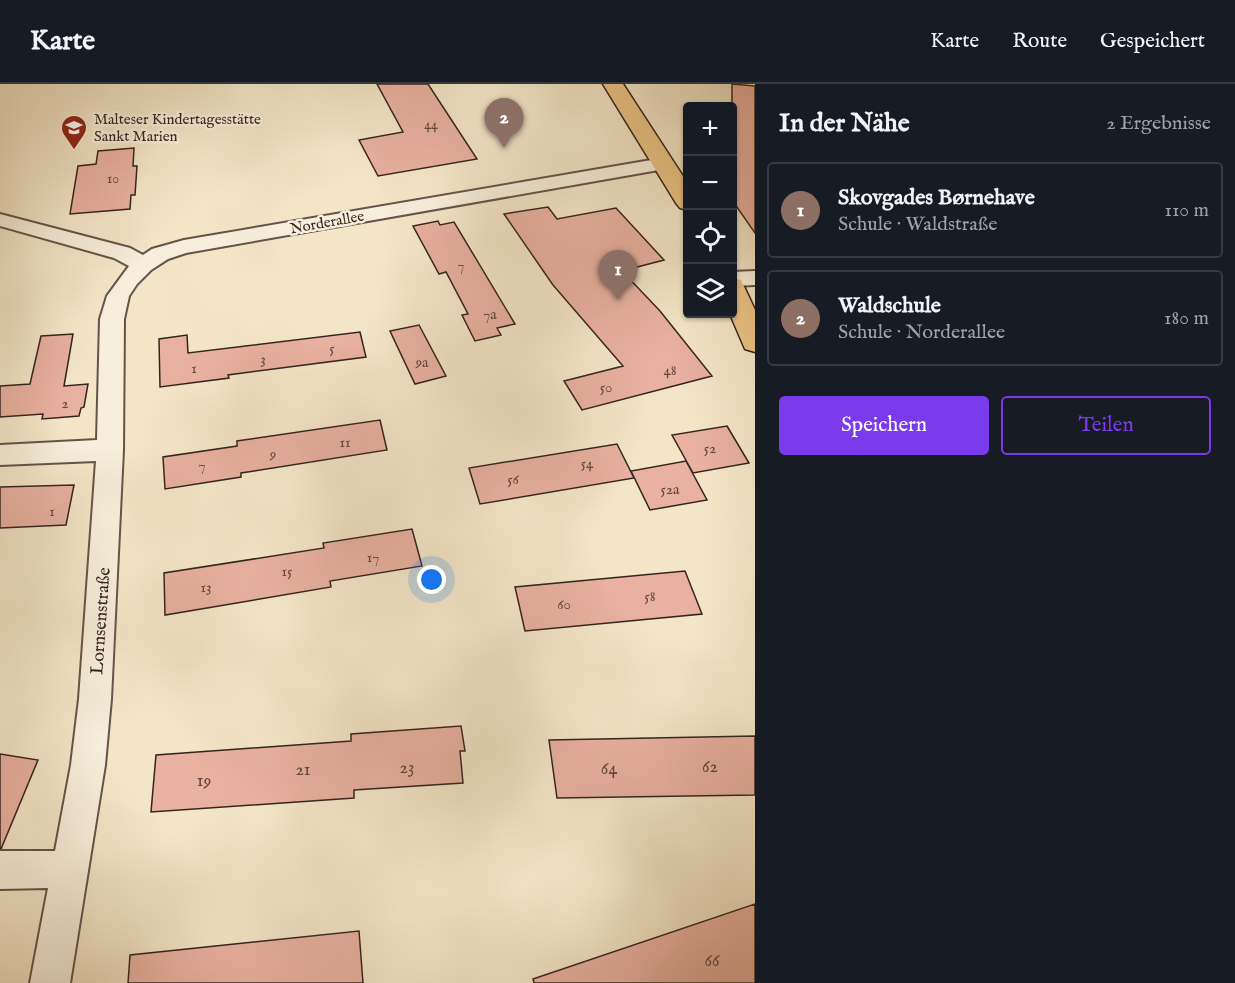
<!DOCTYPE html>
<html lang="de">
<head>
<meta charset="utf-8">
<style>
  body { margin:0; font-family:"IM FELL English",serif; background:#20242c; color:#f1f3f6 }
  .controls { position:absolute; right:18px; top:18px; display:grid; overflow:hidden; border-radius:6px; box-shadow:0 2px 4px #0004 }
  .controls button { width:54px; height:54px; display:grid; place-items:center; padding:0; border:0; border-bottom:2px solid #363941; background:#171b24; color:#f1f3f6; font:30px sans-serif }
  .you { position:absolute; left:432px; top:496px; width:21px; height:21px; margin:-15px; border:4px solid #fff; border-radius:50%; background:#1a73e8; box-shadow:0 0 0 9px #1a73e833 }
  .badge { display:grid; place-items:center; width:39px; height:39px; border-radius:50%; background:#7c3aed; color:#fff; font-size:20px; font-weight:700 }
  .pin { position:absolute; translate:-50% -50px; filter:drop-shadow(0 2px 3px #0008) }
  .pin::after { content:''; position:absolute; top:32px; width:21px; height:18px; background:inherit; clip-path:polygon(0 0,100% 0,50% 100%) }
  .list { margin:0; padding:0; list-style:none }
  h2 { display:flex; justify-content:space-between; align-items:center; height:78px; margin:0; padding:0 24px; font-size:26px }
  h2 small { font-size:20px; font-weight:400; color:#9ea1a6 }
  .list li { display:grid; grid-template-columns:39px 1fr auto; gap:18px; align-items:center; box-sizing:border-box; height:96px; margin:0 12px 12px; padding:0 12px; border:2px solid #363941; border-radius:6px }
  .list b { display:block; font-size:22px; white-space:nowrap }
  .list p { margin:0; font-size:20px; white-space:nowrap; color:#9ea1a6 }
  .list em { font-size:20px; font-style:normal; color:#9ea1a6 }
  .actions { display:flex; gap:12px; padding:18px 24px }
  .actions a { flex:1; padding:14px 0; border:2px solid #7c3aed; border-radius:6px; text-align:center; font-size:21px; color:#7c3aed }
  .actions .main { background:#7c3aed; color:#fff }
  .icon { flex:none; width:33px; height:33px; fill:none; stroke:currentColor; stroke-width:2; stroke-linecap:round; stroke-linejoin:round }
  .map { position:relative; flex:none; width:755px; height:899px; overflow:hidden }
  header { display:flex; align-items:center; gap:36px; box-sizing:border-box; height:84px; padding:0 30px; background:#171b24; border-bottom:2px solid #363941 }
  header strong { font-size:28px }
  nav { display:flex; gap:33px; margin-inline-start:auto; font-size:21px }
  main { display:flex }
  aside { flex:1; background:#171b24 }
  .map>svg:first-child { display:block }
  .building { fill:#e8b1a0; stroke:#35241e; stroke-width:1.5 }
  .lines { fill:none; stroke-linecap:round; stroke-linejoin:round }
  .minor-casing { stroke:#645448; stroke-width:4 }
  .major-casing { stroke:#35241e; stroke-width:3 }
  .minor { fill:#f7efdb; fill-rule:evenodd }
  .major { fill:#eac384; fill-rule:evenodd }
  .labels { text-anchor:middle; stroke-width:5; stroke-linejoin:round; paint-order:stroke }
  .far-number-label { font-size:14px; fill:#62473e }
  .far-poi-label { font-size:15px; fill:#35241e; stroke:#f7efdb; text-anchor:start }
  .far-street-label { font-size:15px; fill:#35241e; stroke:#f7efdb }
  .number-label { font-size:15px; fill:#62473e }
  .street-label { font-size:18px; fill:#35241e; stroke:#f7efdb }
  .near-number-label { font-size:18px; fill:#62473e }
</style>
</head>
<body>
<header>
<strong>Karte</strong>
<nav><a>Karte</a><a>Route</a><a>Gespeichert</a></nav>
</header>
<main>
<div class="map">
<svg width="755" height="899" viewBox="0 0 755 899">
  <rect width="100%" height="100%" fill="#f3e6c7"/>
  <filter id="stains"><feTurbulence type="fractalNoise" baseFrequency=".00333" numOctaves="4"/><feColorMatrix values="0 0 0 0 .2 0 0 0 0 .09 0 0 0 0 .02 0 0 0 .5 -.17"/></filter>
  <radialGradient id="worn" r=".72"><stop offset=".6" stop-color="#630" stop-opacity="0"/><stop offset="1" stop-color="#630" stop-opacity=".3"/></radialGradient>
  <path class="building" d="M377 0H428L477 75 378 92 359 56 403 48Z
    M732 0 755 2V149L732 116Z
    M134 64 133 82H137L135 111H131L130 125 70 130 78 82 96 80 98 67Z
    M548 123 557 135 616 124 664 176 622 187 660 227 712 292 582 326 564 297 623 282 553 201 504 130Z
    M438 137 440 141 454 138 515 240 497 244 501 251 475 257 462 231 468 230 446 188 439 190 413 142Z
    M419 241 446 292 415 300 390 247Z
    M360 248 366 273 228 291 229 294 160 303 159 255 187 251 188 269Z
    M73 250 64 302 88 300 84 323 81 324 79 332 42 335 43 330 0 333V302L30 300 41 252Z
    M380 336 387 366 241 389V393L165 405 163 373 237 362V357Z
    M727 342 749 379 693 389 672 351Z
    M617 360 634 394 480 420 469 384Z
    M686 377 707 416 650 426 631 387Z
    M74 401 66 441 0 444V403Z
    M412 445 422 482 330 497 331 503 165 531 164 489 324 464 323 459Z
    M685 487 702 530 525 547 515 503Z
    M461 642 465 667H460L463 699 354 706V714L151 728 156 671 351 657V650Z
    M755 652V711L557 714 549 656Z
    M0 670 38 676 1 765H0Z
    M755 820V899H534L533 895Z
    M359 847 363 899H128L130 871Z"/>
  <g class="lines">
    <defs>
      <path id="minor" d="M663 74 670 76 673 80 670 84 186 169 168 175 151 186 137 200 129 212 124 235 123 366 111 615 105 681 70 899H30L48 804 0 805V767H55L71 681 79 615 96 377 0 381V361L97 356 100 235 107 212 129 182 114 174 0 142V130L130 164 143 171 152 165 184 156Z
        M755 187V201L732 202V188Z"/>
      <path id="major" d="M603 0H623L688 100V126L680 124 676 119Z
        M732 194 741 196 755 226V268L745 265 730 230H732Z"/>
    </defs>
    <use href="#minor" class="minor-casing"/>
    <use href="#major" class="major-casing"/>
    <use href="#minor" class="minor"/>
    <use href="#major" class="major"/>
  </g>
  <defs>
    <symbol id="school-pin" viewBox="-11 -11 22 30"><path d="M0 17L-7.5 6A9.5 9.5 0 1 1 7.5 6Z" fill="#8f2418" stroke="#f7efdb"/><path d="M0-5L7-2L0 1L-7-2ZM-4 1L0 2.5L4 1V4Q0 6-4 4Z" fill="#fff"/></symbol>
  </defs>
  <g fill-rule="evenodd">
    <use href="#school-pin" x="59" y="29" width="30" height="40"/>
  </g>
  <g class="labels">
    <g class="far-number-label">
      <text x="431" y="45">44</text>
      <text x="113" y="99">10</text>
      <text x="461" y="186">7</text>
    </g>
    <g class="far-poi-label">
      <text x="94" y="40">Malteser Kindertagesstätte<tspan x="94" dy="17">Sankt Marien</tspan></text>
    </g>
    <g class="far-street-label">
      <text transform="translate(327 138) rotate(-10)" y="5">Norderallee</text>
    </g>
    <g class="number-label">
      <text x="490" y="235">7a</text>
      <text x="332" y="269">5</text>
      <text x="263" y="280">3</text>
      <text x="422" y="283">9a</text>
      <text x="194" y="289">1</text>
      <text x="670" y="291">48</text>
      <text x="606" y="308">50</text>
      <text x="65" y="324">2</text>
      <text x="345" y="363">11</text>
      <text x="710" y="369">52</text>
      <text x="273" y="375">9</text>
      <text x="587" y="384">54</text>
      <text x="202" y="386">7</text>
      <text x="513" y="400">56</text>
      <text x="670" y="410">52a</text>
      <text x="52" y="432">1</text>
      <text x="373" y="478">17</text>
      <text x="287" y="492">15</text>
      <text x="206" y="508">13</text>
      <text x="650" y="517">58</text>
      <text x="564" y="525">60</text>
    </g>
    <g class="street-label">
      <text transform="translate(100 537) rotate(-86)" y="6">Lornsenstraße</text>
    </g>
    <g class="near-number-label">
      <text x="710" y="688">62</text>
      <text x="407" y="689">23</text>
      <text x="609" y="690">64</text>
      <text x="303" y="691">21</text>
      <text x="204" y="702">19</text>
      <text x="712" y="882">66</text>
    </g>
  </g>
  <rect width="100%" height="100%" filter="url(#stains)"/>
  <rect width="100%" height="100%" fill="url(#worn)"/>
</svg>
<div class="controls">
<button>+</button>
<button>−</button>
<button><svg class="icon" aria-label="locate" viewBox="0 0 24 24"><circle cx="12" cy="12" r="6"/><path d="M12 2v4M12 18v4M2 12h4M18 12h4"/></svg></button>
<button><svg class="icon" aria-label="layers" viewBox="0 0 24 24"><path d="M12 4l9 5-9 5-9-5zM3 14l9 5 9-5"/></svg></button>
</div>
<div class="you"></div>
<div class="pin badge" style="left:618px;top:216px;background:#8d6e63">1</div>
<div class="pin badge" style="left:504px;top:64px;background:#8d6e63">2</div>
</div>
<aside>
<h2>In der Nähe<small>2 Ergebnisse</small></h2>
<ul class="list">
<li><span class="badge" style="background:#8d6e63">1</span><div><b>Skovgades Børnehave</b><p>Schule · Waldstraße</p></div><em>110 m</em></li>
<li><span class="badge" style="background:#8d6e63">2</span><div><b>Waldschule</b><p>Schule · Norderallee</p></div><em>180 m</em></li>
</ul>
<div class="actions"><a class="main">Speichern</a><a>Teilen</a></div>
</aside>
</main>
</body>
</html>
